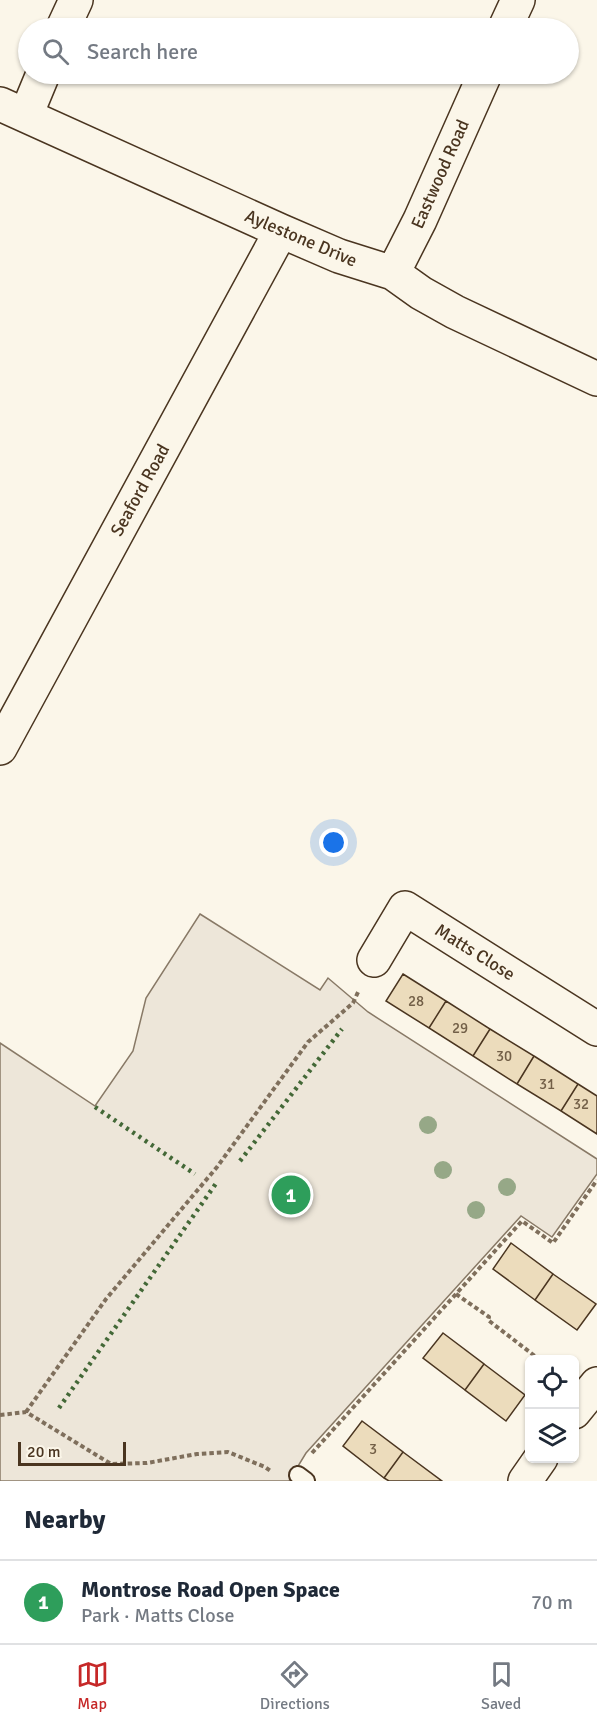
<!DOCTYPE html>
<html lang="en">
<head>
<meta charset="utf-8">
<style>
  body { margin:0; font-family:Signika,sans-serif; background:#f6f6f7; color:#1f2937 }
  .controls { position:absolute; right:18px; bottom:18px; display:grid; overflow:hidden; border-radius:9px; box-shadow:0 2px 4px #0004 }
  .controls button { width:54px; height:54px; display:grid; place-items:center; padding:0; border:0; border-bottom:2px solid #e0e1e3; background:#fff; color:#1f2937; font:30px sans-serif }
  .scale { position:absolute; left:18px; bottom:15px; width:108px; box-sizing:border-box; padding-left:6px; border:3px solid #4a3520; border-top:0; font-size:16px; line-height:21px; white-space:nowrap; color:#4a3520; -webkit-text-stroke:4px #fbf6e9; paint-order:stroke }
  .you { position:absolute; left:334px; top:843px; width:21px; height:21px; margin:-15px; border:4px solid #fff; border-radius:50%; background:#1a73e8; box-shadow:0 0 0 9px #1a73e833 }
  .badge { display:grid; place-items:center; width:39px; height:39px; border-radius:50%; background:#c62828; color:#fff; font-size:20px; font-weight:700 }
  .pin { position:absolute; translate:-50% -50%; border:3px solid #fff; box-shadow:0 2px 6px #0006 }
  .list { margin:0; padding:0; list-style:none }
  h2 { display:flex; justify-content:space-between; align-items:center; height:78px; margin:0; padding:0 24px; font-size:26px }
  h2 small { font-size:20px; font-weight:400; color:#747a83 }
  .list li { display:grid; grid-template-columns:39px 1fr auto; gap:18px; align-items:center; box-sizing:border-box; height:84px; padding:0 24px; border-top:2px solid #e0e1e3 }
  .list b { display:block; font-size:22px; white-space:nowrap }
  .list p { margin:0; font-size:20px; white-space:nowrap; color:#747a83 }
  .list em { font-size:20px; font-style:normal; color:#747a83 }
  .icon { flex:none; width:33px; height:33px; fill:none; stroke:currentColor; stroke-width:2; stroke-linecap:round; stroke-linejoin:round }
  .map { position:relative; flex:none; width:597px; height:1481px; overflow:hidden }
  .search { position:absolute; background:#fff; box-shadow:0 2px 4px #0004; left:18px; right:18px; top:18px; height:66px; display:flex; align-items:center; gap:15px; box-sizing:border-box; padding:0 21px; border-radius:33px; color:#747a83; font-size:22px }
  .sheet { height:162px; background:#fff }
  nav { display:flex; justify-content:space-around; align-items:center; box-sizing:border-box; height:84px; border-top:2px solid #e0e1e3; background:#fff; font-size:16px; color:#747a83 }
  nav a { display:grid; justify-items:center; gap:3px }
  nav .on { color:#c62828 }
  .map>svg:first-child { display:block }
  .green { fill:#ede6d9; stroke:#887966; stroke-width:1.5 }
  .building { fill:#ecdcbc; stroke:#4a3520; stroke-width:1.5 }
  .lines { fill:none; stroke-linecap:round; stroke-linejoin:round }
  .service-casing { stroke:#4a3520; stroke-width:20 }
  .minor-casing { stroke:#4a3520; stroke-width:36 }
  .path { stroke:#7f6f5c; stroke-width:4; stroke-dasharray:4.5 3; stroke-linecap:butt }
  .service { stroke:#fbf6e9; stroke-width:16 }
  .minor { stroke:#fbf6e9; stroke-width:33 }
  .hedge { stroke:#436837; stroke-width:4.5; stroke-dasharray:3 4.5; stroke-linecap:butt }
  .tree { fill:#96a887 }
  .labels { text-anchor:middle; stroke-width:4.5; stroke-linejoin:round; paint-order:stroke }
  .number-label { font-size:15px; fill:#725f47 }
  .street-label { font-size:18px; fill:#4a3520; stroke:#fbf6e9 }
</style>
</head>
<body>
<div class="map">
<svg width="597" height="1481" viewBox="0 0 597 1481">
  <rect width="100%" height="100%" fill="#fbf6e9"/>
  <path class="green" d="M200 914 320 990 328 978 368 1012 597 1159V1174L552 1237 521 1216 306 1453 289 1481H0V1043L95 1106 133 1051 146 998Z"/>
  <path class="building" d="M403 974 446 1001 429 1028 386 1001Z
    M446 1001 490 1029 473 1056 429 1028Z
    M490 1029 534 1056 517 1084 473 1056Z
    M534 1056 578 1084 561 1111 517 1084Z
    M578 1084 597 1096V1134L561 1111Z
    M511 1243 553 1274 535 1300 493 1269Z
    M553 1274 596 1304 577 1330 535 1300Z
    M443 1333 484 1364 465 1390 423 1358Z
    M484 1364 525 1395 506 1421 465 1390Z
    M362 1421 403 1452 384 1478 343 1446Z
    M403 1452 442 1481H389L384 1478Z"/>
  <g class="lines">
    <defs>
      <path id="service" d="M298 1475 306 1481"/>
      <path id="minor" d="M63 28 76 0
        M505 28 518 0
        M0 104 281 231 339 256 393 273 421 293 455 312 597 379
        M26 115 43 74
        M393 273 420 220 485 74
        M0 748 281 231
        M374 960 405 908 597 1029
        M574 1412 597 1384
        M525 1481 541 1458"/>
    </defs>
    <use href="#service" class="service-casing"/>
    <use href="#minor" class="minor-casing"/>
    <path class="path" d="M456 1294 489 1317 488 1320 540 1360
      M26 1412 106 1299 217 1167 308 1042 353 1003 359 990
      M0 1415 26 1412 111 1464 147 1463 197 1454 228 1452 265 1467 272 1472
      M312 1453 522 1221 553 1243 597 1180"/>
    <use href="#service" class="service"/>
    <use href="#minor" class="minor"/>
    <path class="hedge" d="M95 1107 195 1174
      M240 1161 342 1029
      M59 1408 217 1182"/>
  </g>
  <g class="tree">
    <circle cx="428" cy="1125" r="9"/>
    <circle cx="443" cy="1170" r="9"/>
    <circle cx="507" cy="1187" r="9"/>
    <circle cx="476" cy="1210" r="9"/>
  </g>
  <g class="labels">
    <g class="number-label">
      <text x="416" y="1006">28</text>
      <text x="460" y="1033">29</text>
      <text x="504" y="1061">30</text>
      <text x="547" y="1089">31</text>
      <text x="581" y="1109">32</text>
      <text x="373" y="1454">3</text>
    </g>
    <g class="street-label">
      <text transform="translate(440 174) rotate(-66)" y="6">Eastwood Road</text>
      <text transform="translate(301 238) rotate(23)" y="6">Aylestone Drive</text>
      <text transform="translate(140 490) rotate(-61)" y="6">Seaford Road</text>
      <text transform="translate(475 952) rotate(32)" y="6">Matts Close</text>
    </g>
  </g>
</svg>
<div class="controls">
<button><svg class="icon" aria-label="locate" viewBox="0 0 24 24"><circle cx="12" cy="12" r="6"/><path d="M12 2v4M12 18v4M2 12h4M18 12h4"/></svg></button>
<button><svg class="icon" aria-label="layers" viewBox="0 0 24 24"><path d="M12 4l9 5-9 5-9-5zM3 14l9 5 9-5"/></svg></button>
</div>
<div class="scale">20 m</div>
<div class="you"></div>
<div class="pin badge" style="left:291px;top:1195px;background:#2e9e5b">1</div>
<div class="search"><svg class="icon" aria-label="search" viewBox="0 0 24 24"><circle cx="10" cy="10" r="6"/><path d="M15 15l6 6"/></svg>Search here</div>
</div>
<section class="sheet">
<h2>Nearby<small></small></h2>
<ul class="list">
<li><span class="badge" style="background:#2e9e5b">1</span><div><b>Montrose Road Open Space</b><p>Park · Matts Close</p></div><em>70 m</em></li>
</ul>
</section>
<nav>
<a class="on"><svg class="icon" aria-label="map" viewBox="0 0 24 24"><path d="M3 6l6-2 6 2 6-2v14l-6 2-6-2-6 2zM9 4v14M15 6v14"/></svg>Map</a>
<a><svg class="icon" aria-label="directions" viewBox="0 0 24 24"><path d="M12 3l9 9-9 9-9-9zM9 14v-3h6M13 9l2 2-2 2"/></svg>Directions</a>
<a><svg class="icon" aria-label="saved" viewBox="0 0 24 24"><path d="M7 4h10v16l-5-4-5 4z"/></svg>Saved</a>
</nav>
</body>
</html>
